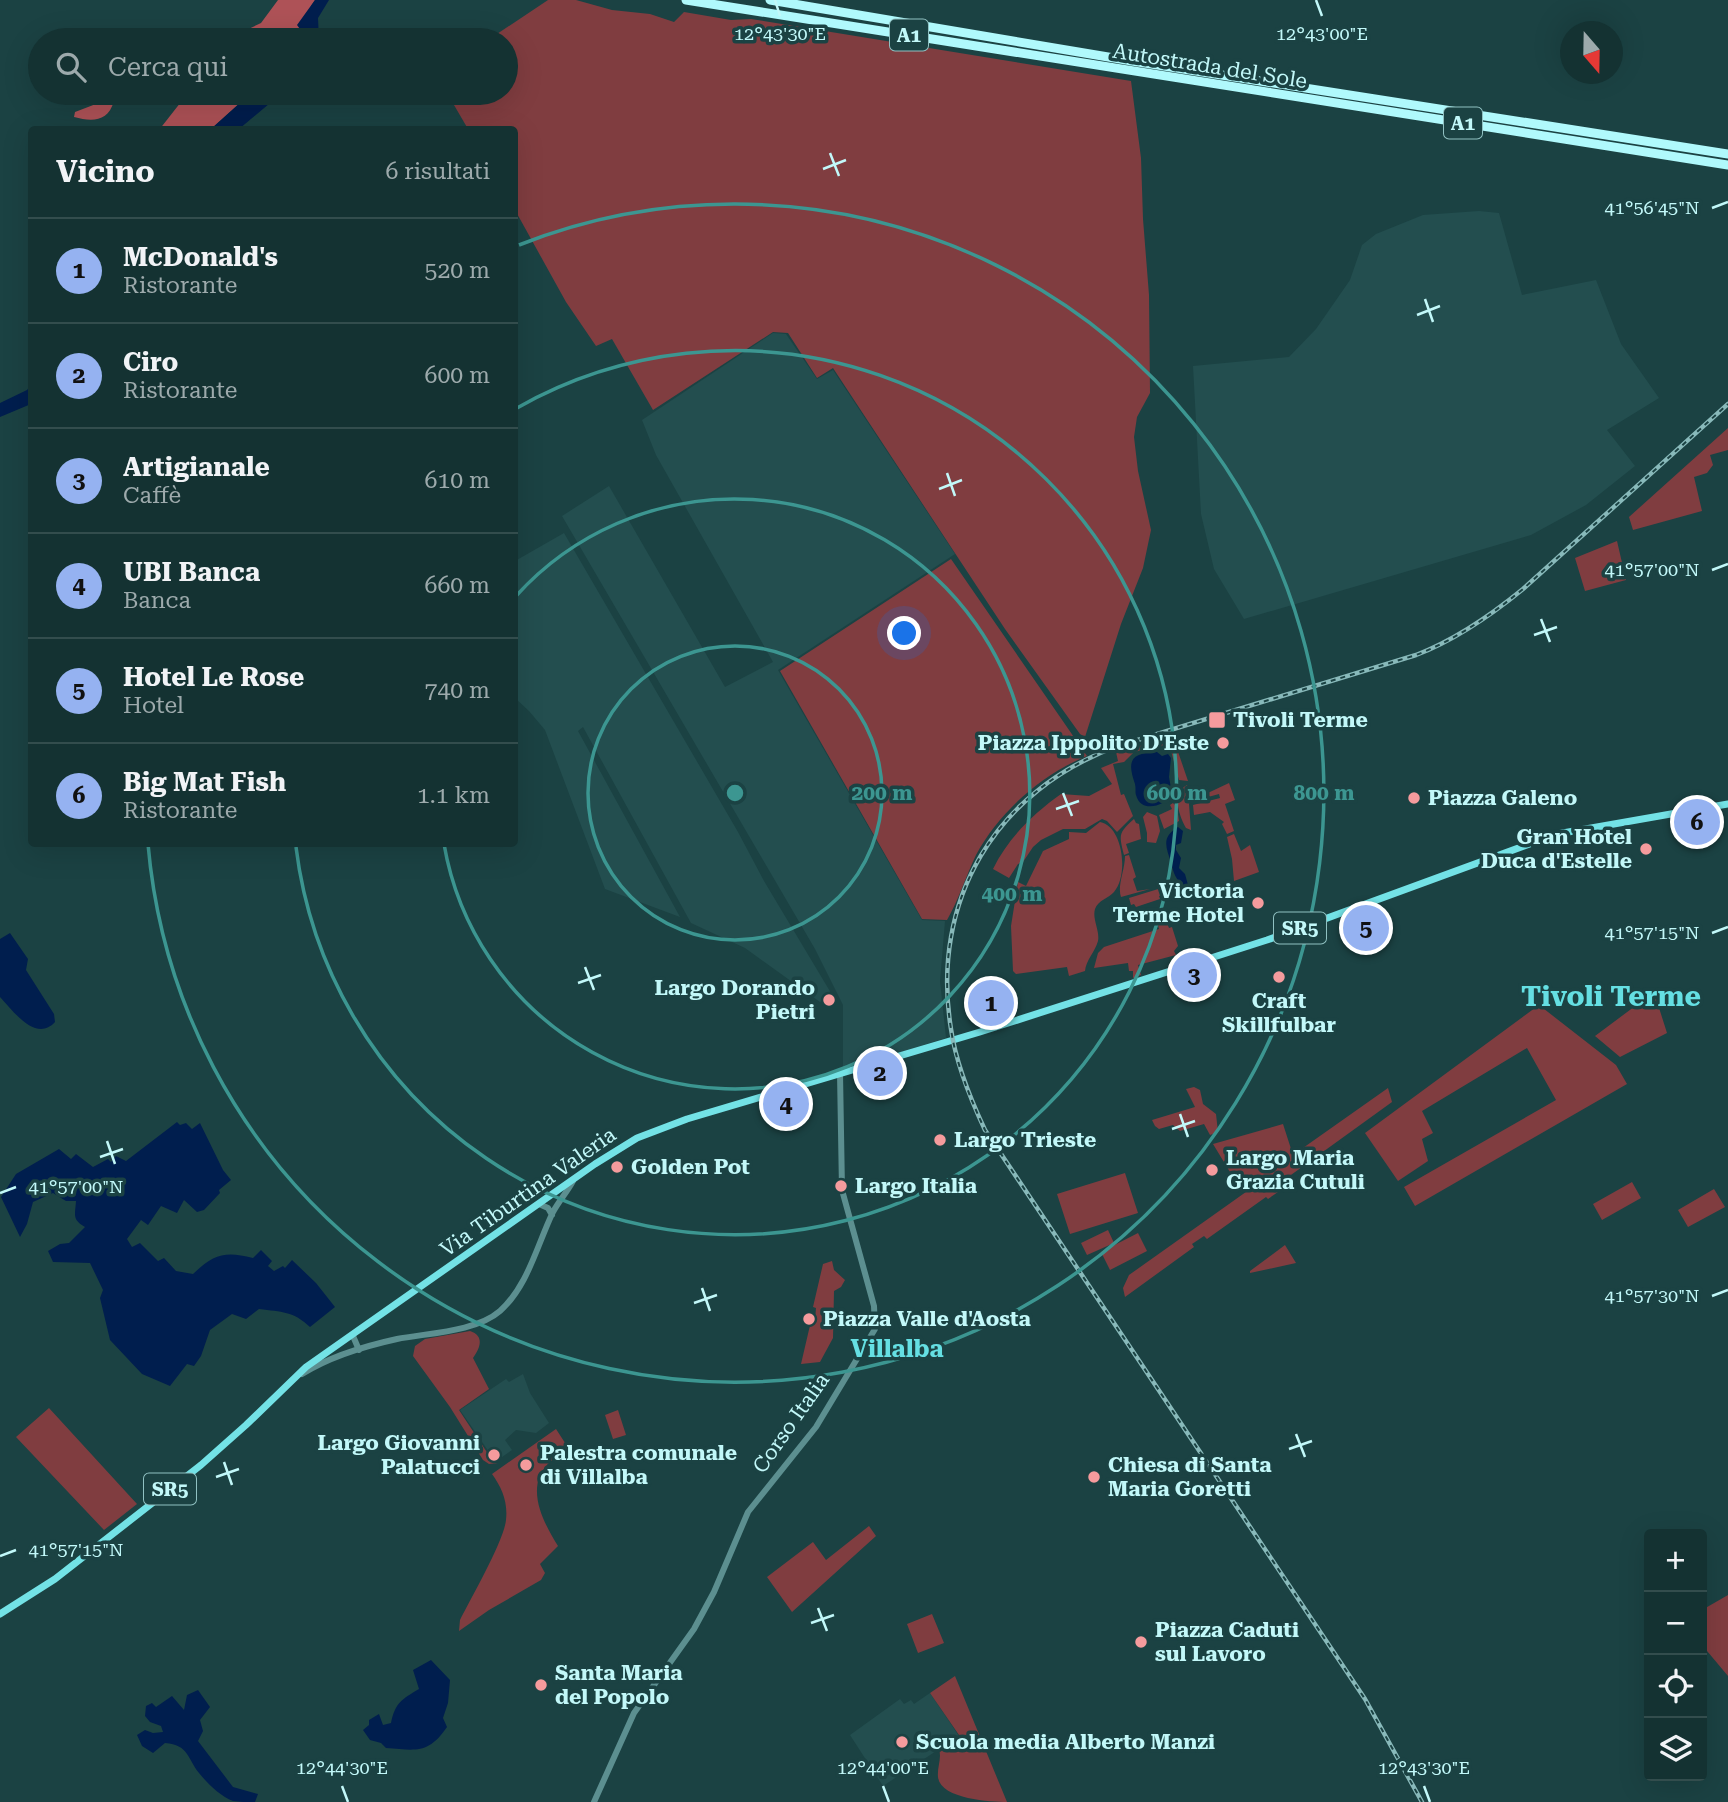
<!DOCTYPE html>
<html lang="it">
<head>
<meta charset="utf-8">
<style>
  body { margin:0; font-family:"Roboto Serif",serif; background:#213e3e; color:#f1f3f6 }
  .controls { position:absolute; right:21px; bottom:21px; display:grid; overflow:hidden; border-radius:7px; box-shadow:0 7px 28px #0002 }
  .controls button { width:63px; height:63px; display:grid; place-items:center; padding:0; border:0; border-bottom:2px solid #334d4d; background:#143232; color:#f1f3f6; font:35px sans-serif }
  .compass { position:absolute; left:1560px; top:21px; width:63px; height:63px; border-radius:50%; background:#143232; box-shadow:0 7px 28px #0002; rotate:160deg }
  .you { position:absolute; left:905px; top:634px; width:24px; height:24px; margin:-18px; border:5px solid #fff; border-radius:50%; background:#1a73e8; box-shadow:0 0 0 10px #1a73e833 }
  .badge { display:grid; place-items:center; width:46px; height:46px; border-radius:50%; background:#95b2f1; color:#111; font-size:23px; font-weight:700 }
  .pin { position:absolute; translate:-50% -50%; border:4px solid #fff; box-shadow:0 2px 7px #0006 }
  .list { margin:0; padding:0; list-style:none }
  h2 { display:flex; justify-content:space-between; align-items:center; height:91px; margin:0; padding:0 28px; font-size:30px }
  h2 small { font-size:23px; font-weight:400; color:#9daaac }
  .list li { display:grid; grid-template-columns:46px 1fr auto; gap:21px; align-items:center; box-sizing:border-box; height:105px; padding:0 28px; border-top:2px solid #334d4d }
  .list b { display:block; font-size:26px; white-space:nowrap }
  .list p { margin:0; font-size:23px; white-space:nowrap; color:#9daaac }
  .list em { font-size:23px; font-style:normal; color:#9daaac }
  .icon { flex:none; width:38px; height:38px; fill:none; stroke:currentColor; stroke-width:2; stroke-linecap:round; stroke-linejoin:round }
  .map { position:relative; flex:none; width:1728px; height:1802px; overflow:hidden }
  .search { position:absolute; background:#143232; box-shadow:0 7px 28px #0002; left:28px; top:28px; width:490px; height:77px; display:flex; align-items:center; gap:18px; box-sizing:border-box; padding:0 24px; border-radius:38px; color:#9daaac; font-size:26px }
  .panel { position:absolute; background:#143232; box-shadow:0 7px 28px #0002; left:28px; top:126px; width:490px; height:721px; border-radius:7px }
  .map>svg:first-child { display:block }
  .built { fill:#234e4f }
  .green { fill:#803d40 }
  .forest { fill:#ae5257 }
  .water { fill:#001e4e }
  .lines { fill:none; stroke-linecap:round; stroke-linejoin:round }
  .tertiary { stroke:#5c8f90; stroke-width:6 }
  .primary { stroke:#73e2e6; stroke-width:7 }
  .motorway { stroke:#b0f9fc; stroke-width:9 }
  .rail-casing { stroke:#88b9ba; stroke-width:4.5 }
  .rail { stroke:#1b4243; stroke-width:2; stroke-dasharray:5; stroke-linecap:butt }
  .ticks { fill:none; stroke:#c2f8f9; stroke-width:2.5 }
  .ring { fill:none; stroke:#3c9691; stroke-width:3.5 }
  .poi-dot { fill:#f59b9d; stroke:#1b4243; stroke-width:2.5 }
  .labels { text-anchor:middle; stroke-width:7; stroke-linejoin:round; paint-order:stroke }
  .shield { fill:#1b4243; stroke:#90c1c2; stroke-width:2 }
  .shield-label { font-size:19px; font-weight:bold; fill:#c2f8f9 }
  .street-label { font-size:21px; fill:#c2f8f9; stroke:#1b4243 }
  .poi-label { font-size:21px; font-weight:bold; fill:#c2f8f9; stroke:#1b4243; text-anchor:start }
  .quarter-label { font-size:24px; font-weight:bold; fill:#65dfe3; stroke:#1b4243 }
  .district-label { font-size:28px; font-weight:bold; fill:#65dfe3; stroke:#1b4243 }
  .ticks-label { font-size:18px; text-anchor:middle; fill:#c2f8f9; stroke:#1b4243; stroke-width:7; stroke-linejoin:round; paint-order:stroke }
  .centre { fill:#3c9691; stroke:#1b4243; stroke-width:3.5 }
  .ring-label { font-size:21px; text-anchor:middle; font-weight:bold; fill:#3c9691; stroke:#1b4243; stroke-width:7; stroke-linejoin:round; paint-order:stroke }
</style>
</head>
<body>
<div class="map">
<svg width="1728" height="1802" viewBox="0 0 1728 1802">
  <rect width="100%" height="100%" fill="#1b4243"/>
  <path class="built" d="M1479 211 1499 213 1522 295 1596 280 1621 344 1659 398 1607 430 1635 466 1586 505 1531 535 1244 619 1214 569 1201 514 1193 366 1289 357 1316 329 1350 280 1362 245 1376 234 1423 215Z
    M773 333 786 334 817 379 833 370 955 554 778 670 922 920 945 921 940 981 946 1038 843 1070V1005L815 949 562 516 609 486 725 687 773 662 656 455 642 420Z
    M564 533 738 832 764 881 831 993 820 1002 745 948 691 923 583 727 578 731 680 917 605 889 545 730 529 711 515 698V561Z
    M523 1374 530 1393 549 1423 536 1433 516 1430 505 1440 512 1450 502 1457 495 1447 489 1452 460 1410 506 1379 509 1382Z
    M930 1693 959 1736 883 1786 850 1735 900 1699 904 1704 911 1700 914 1704Z"/>
  <path class="green" d="M548 0H576L612 10 650 14 674 22 684 12 731 20 751 19 1131 81 1141 158 1143 219 1149 295 1150 393 1137 417 1134 437 1138 471 1151 530 1143 568 1121 624 1085 737 1080 734 1005 629 833 368 817 378 788 333 773 332 653 410 612 339 596 346 566 302 515 210 514 130 468 129 447 93H506V40H488Z
    M1728 428V450L1710 455 1713 465 1707 473 1694 477 1702 511 1633 530 1629 517Z
    M1617 541 1626 580 1585 591 1575 558Z
    M951 559 1087 756C1042 774 999 812 976 855 966 876 959 899 947 920L922 919 780 671Z
    M1168 739 1174 740 1188 781 1179 780 1171 751 1166 747 1160 746 1134 752 1124 762 1113 764 1121 795 1124 794 1133 816 1117 832 1107 821 1102 819 1085 829H1063L1041 840 1033 847 1023 862 1018 864 1009 878 993 869C1008 838 1033 814 1061 794L1089 796 1112 784 1101 768 1118 761 1116 752Z
    M1229 783 1235 800 1225 804 1234 831 1227 834 1222 824 1224 822 1210 812 1194 815 1193 805 1220 798 1219 794 1190 802 1189 804 1191 830 1186 828C1179 816 1171 793 1187 785L1193 800Z
    M1173 803 1177 807 1179 821 1164 829 1159 815 1172 809 1170 805Z
    M1147 812 1157 816 1160 831 1156 843 1147 842V833L1143 817Z
    M1134 819 1136 823 1139 824 1141 839 1126 844 1129 853 1124 855C1119 835 1118 833 1134 819Z
    M1100 822C1123 826 1129 875 1114 892 1109 898 1098 900 1095 909 1092 919 1100 931 1098 941 1095 952 1086 960 1085 971L1069 976 1067 967 1016 974 1013 971 1011 926 1018 882 1026 886 1043 851 1069 839V832L1086 833Z
    M1234 834 1241 851 1250 845 1259 872 1234 881 1232 859 1227 837Z
    M1129 855 1136 877 1133 879 1137 891 1150 889 1121 897C1117 886 1125 870 1125 856Z
    M1168 886 1170 892 1159 896 1160 899 1136 907 1134 904 1131 905 1129 898Z
    M1164 916 1169 928 1172 927 1178 946 1174 951 1176 955 1138 965 1141 975 1133 978V971H1129L1128 963 1094 968 1098 953 1104 947 1159 929 1156 918Z
    M1654 992 1667 1033 1620 1057 1595 1036Z
    M1539 1005 1616 1065 1627 1084 1415 1206 1404 1187 1556 1100 1527 1048 1422 1111 1433 1133 1422 1139 1428 1161 1398 1181 1365 1133Z
    M1194 1087 1200 1090 1203 1104 1216 1114 1218 1132 1210 1135 1204 1124 1180 1131 1173 1125 1159 1129 1155 1126 1152 1120 1195 1107 1186 1089Z
    M1388 1088 1392 1102 1284 1180 1278 1192 1268 1199 1266 1197 1207 1239 1204 1236 1192 1244 1194 1247 1125 1297 1123 1288 1129 1275 1260 1182 1233 1177 1213 1144 1283 1124 1293 1155Z
    M1125 1173 1138 1213 1070 1234 1057 1194Z
    M1632 1182 1641 1198 1602 1220 1593 1204Z
    M1714 1189 1725 1207 1688 1227 1678 1210Z
    M1108 1230 1114 1243 1087 1255 1081 1243Z
    M1138 1233 1147 1251 1110 1270 1101 1252Z
    M1285 1245 1296 1263 1250 1273V1271Z
    M832 1261 834 1270 845 1280 841 1287 834 1291 833 1338 820 1362 801 1364 811 1321H815L816 1308 813 1307 823 1264Z
    M470 1331C485 1336 480 1348 473 1358L489 1389 459 1410 494 1463H498L489 1464 483 1460 450 1407 413 1356 415 1346 425 1339Z
    M49 1408 137 1504 104 1530 16 1437Z
    M618 1410 626 1435 613 1439 605 1415Z
    M556 1429 569 1449C563 1453 556 1457 551 1461 523 1485 543 1522 558 1546L540 1564 545 1573 541 1580 489 1610 459 1631 460 1620C471 1598 504 1541 506 1520 508 1502 502 1488 492 1474Z
    M869 1526 876 1536 792 1612 767 1577 813 1542 826 1560Z
    M1728 1595V1676L1702 1645V1610Z
    M932 1614 944 1643 918 1653 907 1624Z
    M955 1676 1007 1802C991 1802 940 1799 938 1777 937 1767 942 1759 939 1749L959 1735 930 1693Z"/>
  <path class="forest" d="M278 0H315L311 6 308 40H233L240 33 261 23Z
    M188 93H251L211 129 159 130Z
    M109 99 114 101C108 122 92 122 74 117L75 112Z"/>
  <path class="water" d="M315 0H329L318 18 319 40H308L297 25Z
    M251 93H282L239 129H211Z
    M31 385V404L0 417V403L27 390Z
    M1157 752 1162 756 1168 754 1171 758 1169 777 1172 794C1165 806 1141 814 1136 795 1135 792 1136 788 1135 784 1127 761 1130 753 1157 752Z
    M1178 827 1183 831 1181 843 1176 845V850L1181 858 1179 868 1185 874 1188 885 1185 887C1176 881 1173 872 1171 862 1166 847 1161 837 1178 827Z
    M10 933 28 959 26 970 54 1014 55 1022C36 1043 13 1011 0 997V939Z
    M177 1122 180 1125 186 1123 192 1129 200 1123 223 1170 231 1180 219 1190 220 1193 204 1210 197 1212 184 1200 177 1213 161 1206 148 1225 141 1220 127 1239 132 1247 140 1243 158 1261 164 1258 176 1271 193 1274C214 1254 225 1251 253 1258L261 1250 272 1261 268 1266 274 1271 283 1266 285 1268 292 1260 316 1283 335 1307 310 1327C293 1311 282 1312 259 1309L246 1319 232 1314 210 1330 201 1356 194 1366 187 1364 170 1386 142 1374 110 1340 100 1298 103 1290 90 1263 53 1262 48 1251 60 1244 69 1243 85 1227C72 1219 75 1216 76 1201H66L53 1193 33 1202 27 1224 20 1237 1 1197 16 1174 59 1149 71 1159 76 1154 93 1167 108 1159 111 1162 116 1156 126 1161Z
    M431 1660 450 1680 448 1703 443 1718 447 1727C428 1755 415 1750 386 1748L381 1743 370 1740 363 1730 369 1725V1720L379 1714 383 1725 391 1723C395 1703 402 1699 419 1689L413 1670Z
    M198 1690 210 1707 200 1720 203 1731 198 1741 233 1787 258 1794 255 1802C248 1802 239 1802 233 1801 220 1796 208 1784 199 1773 187 1758 189 1745 165 1743L153 1753 142 1746 137 1735 145 1730 153 1733 163 1732 161 1726 150 1722 145 1716 146 1706 152 1703 156 1707 172 1696 184 1710 187 1695Z"/>
  <g class="lines">
    <path class="tertiary" d="M539 1204 548 1208 552 1215
      M353 1336 359 1350
      M302 1374C329 1357 365 1346 397 1339 427 1333 476 1332 500 1311 528 1286 537 1245 553 1212 559 1201 567 1192 573 1181
      M594 1802 634 1713 694 1629 714 1592 748 1512 816 1427 875 1329 874 1306 842 1190 840 1073"/>
    <path class="primary" d="M0 1614 55 1579 201 1465 246 1425 306 1367 595 1164 637 1138 687 1119 980 1032 1267 940 1557 834 1728 804"/>
    <path class="motorway" d="M686 0 1728 165
      M770 0 1132 61 1728 154"/>
    <defs>
      <path id="rail" d="M1422 1802 1365 1699 985 1130C970 1098 956 1064 951 1029 930 900 996 790 1118 746L1416 655C1455 640 1490 616 1523 589L1728 404"/>
    </defs>
    <use href="#rail" class="rail-casing"/>
    <use href="#rail" class="rail"/>
  </g>
  <path class="ticks" d="M775 0 780 16M1316 0 1322 16M830 153 839 176M823 169 846 160M1712 208 1728 202M1425 299 1433 322M1417 315 1440 306M947 473 955 496M939 489 962 480M1712 570 1728 564M1541 619 1550 642M1534 635 1557 627M1063 793 1072 816M1056 809 1079 801M1712 933 1728 927M585 967 594 990M578 983 601 975M1180 1114 1188 1137M1172 1129 1195 1121M107 1141 115 1164M100 1157 123 1149M0 1193 16 1187M702 1288 710 1311M1712 1296 1728 1290M694 1303 717 1295M1296 1434 1305 1457M1289 1449 1312 1441M224 1462 232 1485M216 1477 239 1469M0 1556 16 1550M818 1608 827 1631M811 1623 834 1615M342 1786 348 1802M883 1786 889 1802M1424 1786 1430 1802"/>
  <g class="ring">
    <circle cx="735" cy="793" r="147"/>
    <path d="M516 596A295 295 0 1 1 444 844"/>
    <path d="M517 408A442 442 0 1 1 296 847"/>
    <path d="M519 245A589 589 0 1 1 148 844"/>
  </g>
  <g class="poi-dot">
    <rect x="1208" y="711" width="18" height="18" rx="3.5"/>
    <circle cx="1223" cy="743" r="7"/>
    <circle cx="1414" cy="798" r="7"/>
    <circle cx="1646" cy="849" r="7"/>
    <circle cx="1258" cy="903" r="7"/>
    <circle cx="1279" cy="977" r="7"/>
    <circle cx="829" cy="1000" r="7"/>
    <circle cx="940" cy="1140" r="7"/>
    <circle cx="617" cy="1167" r="7"/>
    <circle cx="1212" cy="1170" r="7"/>
    <circle cx="841" cy="1186" r="7"/>
    <circle cx="809" cy="1319" r="7"/>
    <circle cx="494" cy="1455" r="7"/>
    <circle cx="526" cy="1465" r="7"/>
    <circle cx="1094" cy="1477" r="7"/>
    <circle cx="1141" cy="1642" r="7"/>
    <circle cx="541" cy="1685" r="7"/>
    <circle cx="902" cy="1742" r="7"/>
  </g>
  <g class="labels">
    <g class="shield">
      <rect x="890" y="19.5" width="38" height="31" rx="5"/>
      <rect x="1444" y="107.5" width="38" height="31" rx="5"/>
      <rect x="1274" y="912.5" width="52" height="31" rx="5"/>
      <rect x="144" y="1473.5" width="52" height="31" rx="5"/>
    </g>
    <g class="shield-label">
      <text x="909" y="42">A1</text>
      <text x="1463" y="130">A1</text>
      <text x="1300" y="935">SR5</text>
      <text x="170" y="1496">SR5</text>
    </g>
    <g class="street-label">
      <text transform="translate(1210 66) rotate(9)" y="7">Autostrada del Sole</text>
      <text transform="translate(528 1192) rotate(-35)" y="7">Via Tiburtina Valeria</text>
      <text transform="translate(791 1423) rotate(-55)" y="7">Corso Italia</text>
    </g>
    <g class="poi-label">
      <text x="1233" y="727">Tivoli Terme</text>
      <text x="1209" y="750" text-anchor="end">Piazza Ippolito D'Este</text>
      <text x="1428" y="805">Piazza Galeno</text>
      <text x="1632" y="844" text-anchor="end">Gran Hotel<tspan x="1632" dy="24">Duca d'Estelle</tspan></text>
      <text x="1244" y="898" text-anchor="end">Victoria<tspan x="1244" dy="24">Terme Hotel</tspan></text>
      <text x="815" y="995" text-anchor="end">Largo Dorando<tspan x="815" dy="24">Pietri</tspan></text>
      <text x="1279" y="1008" text-anchor="middle">Craft<tspan x="1279" dy="24">Skillfulbar</tspan></text>
      <text x="954" y="1147">Largo Trieste</text>
      <text x="1226" y="1165">Largo Maria<tspan x="1226" dy="24">Grazia Cutuli</tspan></text>
      <text x="631" y="1174">Golden Pot</text>
      <text x="855" y="1193">Largo Italia</text>
      <text x="823" y="1326">Piazza Valle d'Aosta</text>
      <text x="480" y="1450" text-anchor="end">Largo Giovanni<tspan x="480" dy="24">Palatucci</tspan></text>
      <text x="540" y="1460">Palestra comunale<tspan x="540" dy="24">di Villalba</tspan></text>
      <text x="1108" y="1472">Chiesa di Santa<tspan x="1108" dy="24">Maria Goretti</tspan></text>
      <text x="1155" y="1637">Piazza Caduti<tspan x="1155" dy="24">sul Lavoro</tspan></text>
      <text x="555" y="1680">Santa Maria<tspan x="555" dy="24">del Popolo</tspan></text>
      <text x="916" y="1749">Scuola media Alberto Manzi</text>
    </g>
    <g class="quarter-label">
      <text x="897" y="1357">Villalba</text>
    </g>
    <g class="district-label">
      <text x="1611" y="1006">Tivoli Terme</text>
    </g>
  </g>
  <g class="ticks-label">
    <text x="1322" y="40">12°43'00"E</text>
    <text x="780" y="40">12°43'30"E</text>
    <text x="1652" y="214">41°56'45"N</text>
    <text x="1652" y="576">41°57'00"N</text>
    <text x="1652" y="939">41°57'15"N</text>
    <text x="76" y="1193">41°57'00"N</text>
    <text x="1652" y="1302">41°57'30"N</text>
    <text x="76" y="1556">41°57'15"N</text>
    <text x="342" y="1774">12°44'30"E</text>
    <text x="883" y="1774">12°44'00"E</text>
    <text x="1424" y="1774">12°43'30"E</text>
  </g>
  <circle cx="735" cy="793" r="10" class="centre"/>
  <g class="ring-label">
    <text x="882" y="800">200 m</text>
    <text x="1177" y="800">600 m</text>
    <text x="1324" y="800">800 m</text>
    <text x="1012" y="901">400 m</text>
  </g>
</svg>
<div class="controls">
<button>+</button>
<button>−</button>
<button><svg class="icon" aria-label="locate" viewBox="0 0 24 24"><circle cx="12" cy="12" r="6"/><path d="M12 2v4M12 18v4M2 12h4M18 12h4"/></svg></button>
<button><svg class="icon" aria-label="layers" viewBox="0 0 24 24"><path d="M12 4l9 5-9 5-9-5zM3 14l9 5 9-5"/></svg></button>
</div>
<svg class="compass" viewBox="-18 -18 36 36"><path d="M0-13l5 13h-10z" fill="#e53935"/><path d="M0 13l5-13h-10z" fill="#9daaac"/></svg>
<div class="you"></div>
<div class="pin badge" style="left:991px;top:1003px">1</div>
<div class="pin badge" style="left:880px;top:1073px">2</div>
<div class="pin badge" style="left:1194px;top:975px">3</div>
<div class="pin badge" style="left:786px;top:1104px">4</div>
<div class="pin badge" style="left:1366px;top:928px">5</div>
<div class="pin badge" style="left:1697px;top:822px">6</div>
<div class="search"><svg class="icon" aria-label="search" viewBox="0 0 24 24"><circle cx="10" cy="10" r="6"/><path d="M15 15l6 6"/></svg>Cerca qui</div>
<section class="panel">
<h2>Vicino<small>6 risultati</small></h2>
<ul class="list">
<li><span class="badge">1</span><div><b>McDonald's</b><p>Ristorante</p></div><em>520 m</em></li>
<li><span class="badge">2</span><div><b>Ciro</b><p>Ristorante</p></div><em>600 m</em></li>
<li><span class="badge">3</span><div><b>Artigianale</b><p>Caffè</p></div><em>610 m</em></li>
<li><span class="badge">4</span><div><b>UBI Banca</b><p>Banca</p></div><em>660 m</em></li>
<li><span class="badge">5</span><div><b>Hotel Le Rose</b><p>Hotel</p></div><em>740 m</em></li>
<li><span class="badge">6</span><div><b>Big Mat Fish</b><p>Ristorante</p></div><em>1.1 km</em></li>
</ul>
</section>
</div>
</body>
</html>
